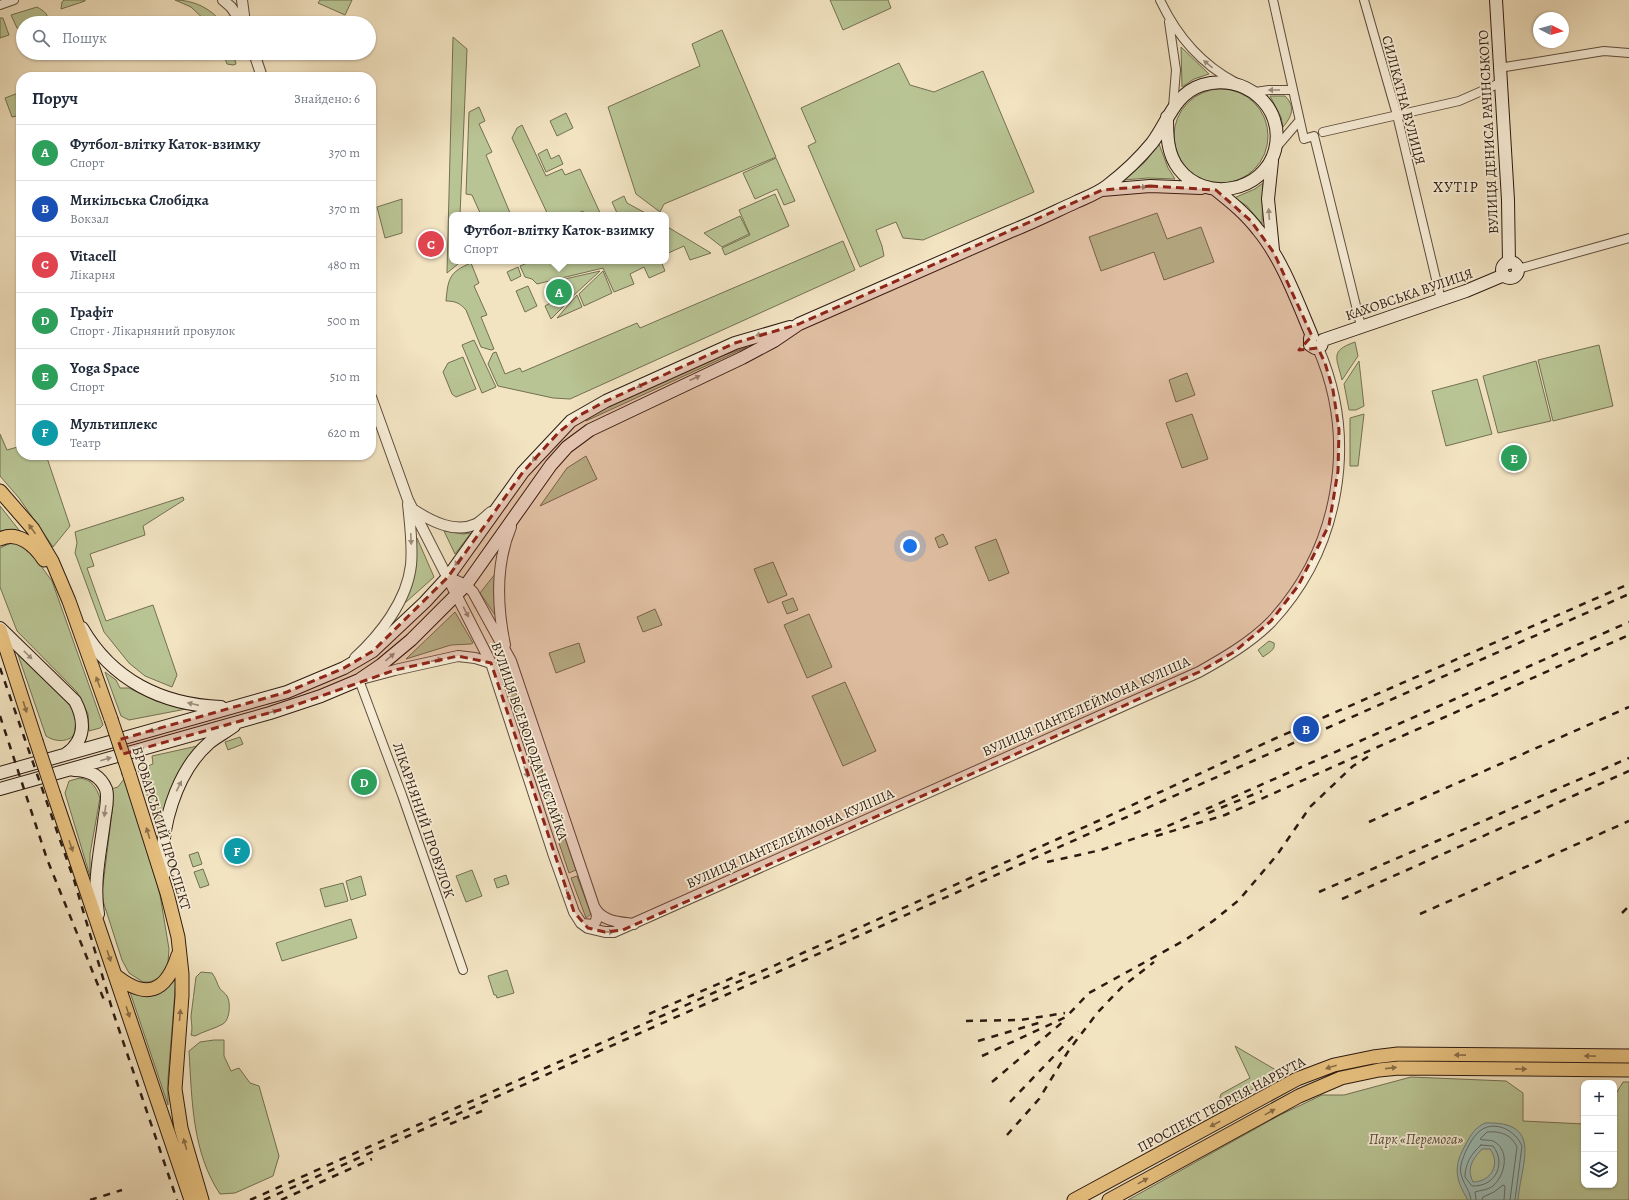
<!DOCTYPE html>
<html lang="uk">
<head>
<meta charset="utf-8">
<style>
  body { margin:0; font-family:Alegreya,serif; background:#f2f2f3; color:#1f2937 }
  .controls { position:absolute; right:12px; bottom:12px; display:grid; overflow:hidden; border-radius:8px; box-shadow:0 1px 3px #0004 }
  .controls button { width:36px; height:36px; display:grid; place-items:center; padding:0; border:0; border-bottom:1px solid #e0e1e3; background:#fff; color:#1f2937; font:20px sans-serif }
  .compass { position:absolute; left:1533px; top:12px; width:36px; height:36px; border-radius:50%; background:#fff; box-shadow:0 1px 3px #0004; rotate:95deg }
  .you { position:absolute; left:910px; top:546px; width:14px; height:14px; margin:-10px; border:3px solid #fff; border-radius:50%; background:#1a73e8; box-shadow:0 0 0 6px #1a73e833 }
  .badge { display:grid; place-items:center; width:26px; height:26px; border-radius:50%; background:#8f2418; color:#fff; font-size:13px; font-weight:700 }
  .pin { position:absolute; translate:-50% -50%; border:2px solid #fff; box-shadow:0 1px 4px #0006 }
  .popup { position:absolute; left:449px; top:212px; width:220px; height:52px; box-sizing:border-box; display:grid; place-content:center; border-radius:8px; background:#fff; filter:drop-shadow(0 1px 3px #0005); font-size:13px; white-space:nowrap; color:#747a83 }
  .popup b { font-size:15px; color:#1f2937 }
  .popup::after { content:''; position:absolute; left:50%; top:100%; margin-left:-8px; border:8px solid transparent; border-top-color:#fff }
  .list { margin:0; padding:0; list-style:none }
  h2 { display:flex; justify-content:space-between; align-items:center; height:52px; margin:0; padding:0 16px; font-size:17px }
  h2 small { font-size:13px; font-weight:400; color:#747a83 }
  .list li { display:grid; grid-template-columns:26px 1fr auto; gap:12px; align-items:center; box-sizing:border-box; height:56px; padding:0 16px; border-top:1px solid #e0e1e3 }
  .list b { display:block; font-size:15px; white-space:nowrap }
  .list p { margin:0; font-size:13px; white-space:nowrap; color:#747a83 }
  .list em { font-size:13px; font-style:normal; color:#747a83 }
  .icon { flex:none; width:22px; height:22px; fill:none; stroke:currentColor; stroke-width:2; stroke-linecap:round; stroke-linejoin:round }
  .map { position:relative; flex:none; width:1629px; height:1200px; overflow:hidden }
  .search { position:absolute; background:#fff; box-shadow:0 1px 3px #0004; left:16px; top:16px; width:360px; height:44px; display:flex; align-items:center; gap:10px; box-sizing:border-box; padding:0 14px; border-radius:22px; color:#747a83; font-size:15px }
  .panel { position:absolute; background:#fff; box-shadow:0 1px 3px #0004; left:16px; top:72px; width:360px; height:388px; border-radius:16px }
  .map>svg:first-child { display:block }
  .green { fill:#b9c494; stroke:#737052 }
  .water { fill:#9cbdb8; stroke:#707c75; fill-rule:evenodd }
  .lines { fill:none; stroke-linecap:round; stroke-linejoin:round }
  .shore { stroke:#646c64; stroke-width:1 }
  .minor-casing { stroke:#5e4d3d; stroke-width:10 }
  .tertiary-casing { stroke:#5e4d3d; stroke-width:12 }
  .secondary-casing { stroke:#2d1b11; stroke-width:14 }
  .primary-casing { stroke:#2d1b11; stroke-width:15 }
  .minor { stroke:#f7edd7; stroke-width:8 }
  .tertiary { stroke:#f7edd7; stroke-width:10 }
  .secondary { stroke:#f7edd7; stroke-width:12 }
  .primary { stroke:#e9c280; stroke-width:13 }
  .rail { stroke:#2d1b11; stroke-width:2.5; stroke-dasharray:7 7; stroke-linecap:butt }
  .primary-bridge-casing { stroke:#2d1b11; stroke-width:15; stroke-linecap:butt }
  .primary-bridge { stroke:#e9c280; stroke-width:13 }
  .oneway { fill:#9c8e7e }
  .oneway2 { fill:#8b6e48 }
  .marked { fill:#8f2418; fill-opacity:0.2; stroke:#8f2418; stroke-width:3; stroke-dasharray:8 5; stroke-linejoin:round }
  .labels { text-anchor:middle; stroke-width:3.5; stroke-linejoin:round; paint-order:stroke }
  .street-label { font-size:14px; fill:#2d1b11; stroke:#f7edd7 }
  .park-label { font-size:14px; font-style:italic; fill:#574e38; stroke:#f7edd7 }
  .neighbourhood-label { font-size:15px; letter-spacing:1px; fill:#2d1b11; stroke:#f7edd7 }
</style>
</head>
<body>
<div class="map">
<svg width="1629" height="1200" viewBox="0 0 1629 1200">
  <rect width="100%" height="100%" fill="#f2e3c1"/>
  <filter id="stains"><feTurbulence type="fractalNoise" baseFrequency=".005" numOctaves="4"/><feColorMatrix values="0 0 0 0 .2 0 0 0 0 .09 0 0 0 0 .02 0 0 0 .5 -.17"/></filter>
  <radialGradient id="worn" r=".72"><stop offset=".6" stop-color="#630" stop-opacity="0"/><stop offset="1" stop-color="#630" stop-opacity=".3"/></radialGradient>
  <path class="green" d="M64 0H85V1L61 9 62 2Z
    M175 0C193 0 211 8 222 23H208L191 7Z
    M320 0H352L345 15 318 3Z
    M830 0H888L891 8 843 30Z
    M37 7C44 11 49 14 48 23H23L22 31 17 28 11 15Z
    M0 18H3L9 35 0 38Z
    M722 30 776 157 664 204 660 212 636 194 608 107 700 66 692 44Z
    M453 37 467 49 460 215H452V261H458V264L447 273Z
    M1181 47 1209 74 1194 79 1182 87Z
    M223 53H233L236 64 233 65 227 64Z
    M899 63 910 85 934 92 983 71 1034 192 923 240 903 238 896 222 876 230 882 246 884 256 860 267 808 146 816 142 801 108Z
    M1174 136a47 47 0 1 1 94 0a47 47 0 1 1-94 0Z
    M21 92V115L12 117 5 98Z
    M1270 96H1285C1296 107 1292 116 1283 127L1281 117Z
    M479 107 485 121 479 124 492 152 486 155 510 213 506 215H481L472 195 466 194 469 112Z
    M566 113 573 128 557 136 550 121Z
    M522 125 546 176 562 169 565 175 580 169 601 215H584L583 211 574 215H548L512 138 517 128Z
    M1159 144 1168 168 1175 179 1148 178 1123 180 1144 163Z
    M547 149 551 159 559 155 563 164 546 172 538 154Z
    M776 158 795 201 784 205 777 189 755 199 743 173Z
    M1263 183 1262 224 1247 206 1234 198 1255 189Z
    M775 194 789 226 725 255 722 248 750 235 739 210Z
    M624 196 627 203 649 215H612L617 213 612 202Z
    M402 199V233L385 238 377 207Z
    M1157 213 1167 239 1201 227 1214 262 1164 280 1154 252 1101 271 1089 237Z
    M740 216 749 234 722 247 704 233Z
    M666 226 711 253 690 260 684 246 666 254Z
    M843 241 855 270 570 399 553 398 498 386 488 364 493 353 496 352 505 374 520 368 522 372 637 323 640 328Z
    M532 261H661L665 271 649 278 644 267 630 274 634 284 614 292 603 268 537 284 532 279 525 277 520 266Z
    M471 263 479 283 474 286 487 315 481 317 494 349 491 350 481 347 466 310C460 303 455 301 446 301 448 279 449 272 471 263Z
    M518 267 521 276 511 281 507 272Z
    M600 271 573 296 565 279Z
    M603 271 612 293 584 306 579 294Z
    M564 279 573 297 554 305 546 287Z
    M528 286 537 306 525 312 516 291Z
    M577 295 582 307 557 318Z
    M571 299 551 319 545 306 552 302 554 306Z
    M474 340 496 387 482 393 462 345Z
    M1355 342 1358 356 1342 380C1337 358 1329 351 1355 342Z
    M1599 345 1613 406 1553 421 1538 360Z
    M747 347 586 421 584 419 598 410 693 366Z
    M463 357 476 389 456 397 452 394 443 372 448 363Z
    M1359 361 1364 406 1356 410H1349L1344 384Z
    M1536 361 1551 421 1498 433 1483 376Z
    M1187 373 1195 395 1176 402 1169 380Z
    M1477 379 1492 434 1446 446 1432 391Z
    M1192 414 1208 459 1182 468 1166 423Z
    M1364 414 1358 466H1350V418Z
    M0 434 7 450 21 446V455H46L70 526 53 547 19 498 0 476Z
    M586 456 597 479 540 506 567 468Z
    M183 497 184 500 143 526 145 535 90 554 94 566 87 568 106 621 153 605 177 675 172 687 145 676 129 663 104 632 75 553 77 543 75 532Z
    M0 506 23 535 9 530 0 532Z
    M444 531 463 534 471 533 455 554Z
    M943 534 948 544 939 548 935 538Z
    M417 538 434 577 396 611 415 567Z
    M996 539 1009 573 989 581 975 547Z
    M11 543 20 544 32 554 52 581 103 725 100 728 89 731 88 714 77 692 17 631 0 587V548Z
    M773 562 787 595 768 603 754 569Z
    M495 574V615L480 593Z
    M793 598 798 610 787 614 782 602Z
    M655 609 662 625 643 632 637 617Z
    M455 612 473 643 471 644 451 645 406 659Z
    M809 614 832 667 807 678 784 625Z
    M1269 641 1274 643C1276 650 1268 653 1263 657L1258 650Z
    M579 643 585 662 556 673 549 653Z
    M16 649 67 702C71 707 75 712 77 719 82 739 61 746 46 736Z
    M505 665 513 682 576 870 569 873 500 667Z
    M105 672 116 680 120 688H129L156 701 186 709 129 720 121 716Z
    M845 682 876 751 843 766 812 696Z
    M240 737 243 744 228 750 225 742Z
    M202 745 167 801 158 825 138 770 153 764 152 756Z
    M80 778C92 780 96 787 100 798L90 854V876L65 793 69 781Z
    M124 779 146 843 160 895 169 949 168 962 165 971 159 978 150 982H143L129 973 122 960 103 901 102 893 113 804 111 789 118 787Z
    M198 852 202 864 193 867 189 855Z
    M203 869 209 885 200 888 194 872Z
    M472 870 482 896 466 902 456 876Z
    M506 875 509 884 497 888 494 879Z
    M361 876 366 895 351 900 346 881Z
    M577 876 591 914 586 918 571 878Z
    M343 883 348 901 325 907 320 889Z
    M351 919 357 938 282 961 276 943Z
    M507 970 514 993 497 998 496 995H494L488 976Z
    M201 972 212 973C216 978 217 984 220 989 222 991 225 993 227 996 231 1002 230 1020 223 1024 214 1029 204 1031 195 1036L191 1035C193 1028 191 1022 191 1016 193 1003 194 990 196 977Z
    M176 979 168 1079V1105L130 992 166 988Z
    M214 1040H224V1056L231 1071 239 1068 250 1083 259 1086 279 1156 273 1176 235 1193 220 1194C192 1152 192 1100 189 1051L200 1042Z
    M1235 1046 1281 1073 1216 1110 1221 1094 1250 1078Z
    M1411 1077 1506 1081 1523 1093V1121L1584 1124V1185H1614V1097L1623 1082H1629V1200H1128L1278 1116 1322 1095H1344Z"/>
  <path class="water" d="M1485 1123C1544 1121 1521 1163 1518 1200H1468C1455 1179 1453 1166 1466 1144 1471 1134 1475 1128 1485 1123ZM1482 1149H1490C1501 1164 1491 1182 1473 1182 1466 1168 1473 1159 1482 1149Z"/>
  <g class="lines">
    <path class="shore" d="M1481 1145 1493 1146C1507 1164 1495 1187 1472 1186L1465 1177C1465 1164 1471 1154 1481 1145Z
      M1471 1200C1470 1188 1458 1179 1461 1165 1463 1155 1472 1136 1481 1130 1496 1120 1516 1131 1522 1146L1515 1200
      M1476 1200 1475 1192C1481 1190 1488 1190 1493 1186 1505 1175 1510 1152 1495 1142 1490 1139 1485 1141 1480 1139L1487 1132C1500 1131 1511 1134 1517 1147L1510 1200
      M1482 1200 1483 1197 1494 1192 1503 1185 1505 1186 1504 1200"/>
    <defs>
      <path id="minor" d="M1160 0C1176 34 1201 64 1235 82
        M1273 0 1304 139 1314 136 1361 326
        M1364 0 1397 115 1441 300
        M0 5 14 0
        M1169 22 1176 70 1173 107
        M1499 68 1604 51 1629 53
        M1255 92 1269 90H1292
        M1323 132 1459 101 1500 83
        M1275 149 1299 121
        M1518 269 1629 238
        M359 680 402 795 463 970"/>
      <path id="tertiary" d="M223 0 231 7 242 23
        M242 0 245 23
        M254 53 262 77
        M371 397 408 500 491 663 553 853 574 912 581 923 588 928 605 932H614L1199 672C1224 658 1250 643 1271 622 1340 548 1358 440 1318 348
        M414 510C431 521 455 534 476 524 481 521 486 516 491 512
        M448 577 466 585 473 592 511 661 597 915 596 921 593 925 583 924
        M505 645C497 606 495 565 511 527
        M355 658C380 635 407 601 411 565 413 545 410 524 408 504
        M365 678 395 670 458 656 475 658 491 663
        M595 908C603 922 620 922 634 924"/>
      <path id="secondary" d="M1496 0 1508 200 1509 263
        M1272 161 1268 199 1273 250
        M1102 190 1150 186 1201 188
        M1216 190C1231 202 1246 214 1258 230 1281 257 1298 303 1312 336
        M1502 270a8 8 0 1 1 16 0a8 8 0 1 1-16 0Z
        M1312 336 1310 338V345L1315 348 1321 346 1323 340
        M1323 340 1466 291 1504 275
        M0 628 75 701C85 720 86 740 66 754
        M82 628C112 680 162 705 221 707
        M74 770C88 770 100 775 106 789 109 799 105 812 104 822 100 853 93 883 98 914
        M0 773 287 692 344 668 373 651 425 602 448 577 523 472 571 421 606 401 735 343 790 327
        M0 789 270 713 321 696 359 680 381 665 411 640 466 585 551 465 567 447 590 430 742 358 774 341 799 324C869 293 939 263 1009 232 1032 223 1054 212 1076 202 1087 197 1098 193 1107 186 1124 173 1139 159 1152 143 1168 122 1174 94 1202 85 1243 72 1286 106 1275 150 1264 192 1205 203 1179 169 1167 154 1167 135 1167 117
        M164 874C158 831 176 772 209 743 216 737 226 732 234 726"/>
      <path id="primary" d="M0 491 33 529 52 561 69 601 111 719
        M0 539C18 530 35 546 44 560
        M0 630 36 741
        M129 773 167 893 178 937 182 974V996L175 1089 181 1128 202 1200
        M54 795 191 1200
        M115 975C146 1000 166 993 178 955
        M1074 1200 1297 1079 1334 1065 1373 1057 1398 1054 1629 1056
        M1109 1200 1299 1096 1341 1078 1379 1070 1399 1068 1629 1070"/>
    </defs>
    <use href="#minor" class="minor-casing"/>
    <use href="#tertiary" class="tertiary-casing"/>
    <use href="#secondary" class="secondary-casing"/>
    <use href="#primary" class="primary-casing"/>
    <use href="#minor" class="minor"/>
    <use href="#tertiary" class="tertiary"/>
    <use href="#secondary" class="secondary"/>
    <use href="#primary" class="primary"/>
    <path class="rail" d="M0 668 74 880 113 1012 177 1200
      M0 716 47 859 104 1000
      M1208 813 1262 791
      M1369 822 1629 707
      M1156 836 1225 815 1629 635
      M1047 862 1101 850 1159 830 1629 622
      M1319 892 1629 758
      M1342 899 1629 771
      M1622 913 1629 906
      M1420 914 1629 821
      M649 1014 748 971
      M966 1021 1020 1020 1065 1013
      M978 1041 1045 1021
      M982 1056 1066 1017 1089 993 1185 940 1213 921 1239 900 1277 855 1310 807 1353 766 1374 753
      M992 1082 1065 1020
      M1010 1102 1078 1031
      M450 1124 482 1111
      M1007 1135 1039 1099 1069 1050 1098 1012 1122 987 1154 962
      M90 1200 122 1190
      M250 1200 1098 821 1274 739 1629 584
      M264 1200 1629 594
      M281 1200 372 1159"/>
    <defs>
      <path id="primary-bridge" d="M111 719 129 773
        M36 741 54 795"/>
    </defs>
    <use href="#primary-bridge" class="primary-bridge-casing"/>
    <use href="#primary-bridge" class="primary-bridge"/>
  </g>
  <defs><path id="oneway-solid" d="M-6-.8H1V-3.2L6.5 0L1 3.2V.8H-6Z"/></defs>
  <g class="oneway">
    <use href="#oneway-solid" transform="translate(1208 64) rotate(-141)"/>
    <use href="#oneway-solid" transform="translate(1274 90) rotate(180)"/>
    <use href="#oneway-solid" transform="translate(1141 187) rotate(-3)"/>
    <use href="#oneway-solid" transform="translate(1269 214) rotate(-94)"/>
    <use href="#oneway-solid" transform="translate(761 334) rotate(162)"/>
    <use href="#oneway-solid" transform="translate(695 378) rotate(-25)"/>
    <use href="#oneway-solid" transform="translate(642 385) rotate(156)"/>
    <use href="#oneway-solid" transform="translate(536 457) rotate(132)"/>
    <use href="#oneway-solid" transform="translate(411 539) rotate(88)"/>
    <use href="#oneway-solid" transform="translate(458 561) rotate(124)"/>
    <use href="#oneway-solid" transform="translate(466 612) rotate(62)"/>
    <use href="#oneway-solid" transform="translate(28 655) rotate(45)"/>
    <use href="#oneway-solid" transform="translate(390 657) rotate(-40)"/>
    <use href="#oneway-solid" transform="translate(437 660) rotate(-12)"/>
    <use href="#oneway-solid" transform="translate(193 704) rotate(-167)"/>
    <use href="#oneway-solid" transform="translate(272 712) rotate(-16)"/>
    <use href="#oneway-solid" transform="translate(154 730) rotate(164)"/>
    <use href="#oneway-solid" transform="translate(106 759) rotate(-16)"/>
    <use href="#oneway-solid" transform="translate(526 772) rotate(72)"/>
    <use href="#oneway-solid" transform="translate(179 786) rotate(-64)"/>
    <use href="#oneway-solid" transform="translate(105 811) rotate(98)"/>
    <use href="#oneway-solid" transform="translate(568 895) rotate(70)"/>
    <use href="#oneway-solid" transform="translate(608 932)"/>
  </g>
  <g class="oneway2">
    <use href="#oneway-solid" transform="translate(32 529) rotate(-126)"/>
    <use href="#oneway-solid" transform="translate(98 682) rotate(-110)"/>
    <use href="#oneway-solid" transform="translate(25 707) rotate(72)"/>
    <use href="#oneway-solid" transform="translate(148 833) rotate(-107)"/>
    <use href="#oneway-solid" transform="translate(71 846) rotate(71)"/>
    <use href="#oneway-solid" transform="translate(109 956) rotate(71)"/>
    <use href="#oneway-solid" transform="translate(128 1012) rotate(72)"/>
    <use href="#oneway-solid" transform="translate(180 1015) rotate(-85)"/>
    <use href="#oneway-solid" transform="translate(1460 1055) rotate(-179)"/>
    <use href="#oneway-solid" transform="translate(1590 1056) rotate(-179)"/>
    <use href="#oneway-solid" transform="translate(1331 1067) rotate(162)"/>
    <use href="#oneway-solid" transform="translate(1391 1068) rotate(-6)"/>
    <use href="#oneway-solid" transform="translate(1521 1069) rotate(1)"/>
    <use href="#oneway-solid" transform="translate(1270 1112) rotate(-29)"/>
    <use href="#oneway-solid" transform="translate(1215 1124) rotate(152)"/>
    <use href="#oneway-solid" transform="translate(185 1144) rotate(-106)"/>
    <use href="#oneway-solid" transform="translate(1143 1181) rotate(-29)"/>
  </g>
  <path class="marked" d="M1150 186 1216 190 1251 221 1274 253 1312 336 1299 350 1318 348 1325 363 1333 390 1339 430 1338 471 1329 525 1298 586 1271 621 1234 652 1199 672 623 930 605 932 588 928 574 912 491 663 458 656 395 670 290 707 123 754 118 740 287 692 344 668 373 651 448 577 523 472 558 433 580 415 606 401 735 343 799 324 1102 190Z"/>
  <g class="labels">
    <g class="street-label">
      <text transform="translate(1404 100) rotate(75)" y="5">СИЛІКАТНА ВУЛИЦЯ</text>
      <text transform="translate(1488 132) rotate(-93)" y="5">ВУЛИЦЯ ДЕНИСА РАЧІНСЬКОГО</text>
      <text transform="translate(1409 294) rotate(-19)" y="5">КАХОВСЬКА ВУЛИЦЯ</text>
      <text transform="translate(1086 706) rotate(-24)" y="5">ВУЛИЦЯ ПАНТЕЛЕЙМОНА КУЛІША</text>
      <text transform="translate(530 741) rotate(71)" y="5">ВУЛИЦЯ ВСЕВОЛОДА НЕСТАЙКА</text>
      <text transform="translate(424 820) rotate(71)" y="5">ЛІКАРНЯНИЙ ПРОВУЛОК</text>
      <text transform="translate(162 828) rotate(73)" y="5">БРОВАРСЬКИЙ ПРОСПЕКТ</text>
      <text transform="translate(790 838) rotate(-24)" y="5">ВУЛИЦЯ ПАНТЕЛЕЙМОНА КУЛІША</text>
      <text transform="translate(1221 1104) rotate(-28)" y="5">ПРОСПЕКТ ГЕОРГІЯ НАРБУТА</text>
    </g>
    <g class="park-label">
      <text x="1416" y="1144">Парк «Перемога»</text>
    </g>
    <g class="neighbourhood-label">
      <text x="1456" y="192">ХУТІР</text>
    </g>
  </g>
  <rect width="100%" height="100%" filter="url(#stains)"/>
  <rect width="100%" height="100%" fill="url(#worn)"/>
</svg>
<div class="controls">
<button>+</button>
<button>−</button>
<button><svg class="icon" aria-label="layers" viewBox="0 0 24 24"><path d="M12 4l9 5-9 5-9-5zM3 14l9 5 9-5"/></svg></button>
</div>
<svg class="compass" viewBox="-18 -18 36 36"><path d="M0-13l5 13h-10z" fill="#e53935"/><path d="M0 13l5-13h-10z" fill="#747a83"/></svg>
<div class="you"></div>
<div class="pin badge" style="left:559px;top:292px;background:#2e9e5b">A</div>
<div class="popup"><b>Футбол-влітку Каток-взимку</b>Спорт</div>
<div class="pin badge" style="left:1306px;top:729px;background:#1a4fb4">B</div>
<div class="pin badge" style="left:431px;top:244px;background:#e0444e">C</div>
<div class="pin badge" style="left:364px;top:782px;background:#2e9e5b">D</div>
<div class="pin badge" style="left:1514px;top:458px;background:#2e9e5b">E</div>
<div class="pin badge" style="left:237px;top:851px;background:#0f9aa8">F</div>
<div class="search"><svg class="icon" aria-label="search" viewBox="0 0 24 24"><circle cx="10" cy="10" r="6"/><path d="M15 15l6 6"/></svg>Пошук</div>
<section class="panel">
<h2>Поруч<small>Знайдено: 6</small></h2>
<ul class="list">
<li><span class="badge" style="background:#2e9e5b">A</span><div><b>Футбол-влітку Каток-взимку</b><p>Спорт</p></div><em>370 m</em></li>
<li><span class="badge" style="background:#1a4fb4">B</span><div><b>Микільська Слобідка</b><p>Вокзал</p></div><em>370 m</em></li>
<li><span class="badge" style="background:#e0444e">C</span><div><b>Vitacell</b><p>Лікарня</p></div><em>480 m</em></li>
<li><span class="badge" style="background:#2e9e5b">D</span><div><b>Графіт</b><p>Спорт · Лікарняний провулок</p></div><em>500 m</em></li>
<li><span class="badge" style="background:#2e9e5b">E</span><div><b>Yoga Space</b><p>Спорт</p></div><em>510 m</em></li>
<li><span class="badge" style="background:#0f9aa8">F</span><div><b>Мультиплекс</b><p>Театр</p></div><em>620 m</em></li>
</ul>
</section>
</div>
</body>
</html>
